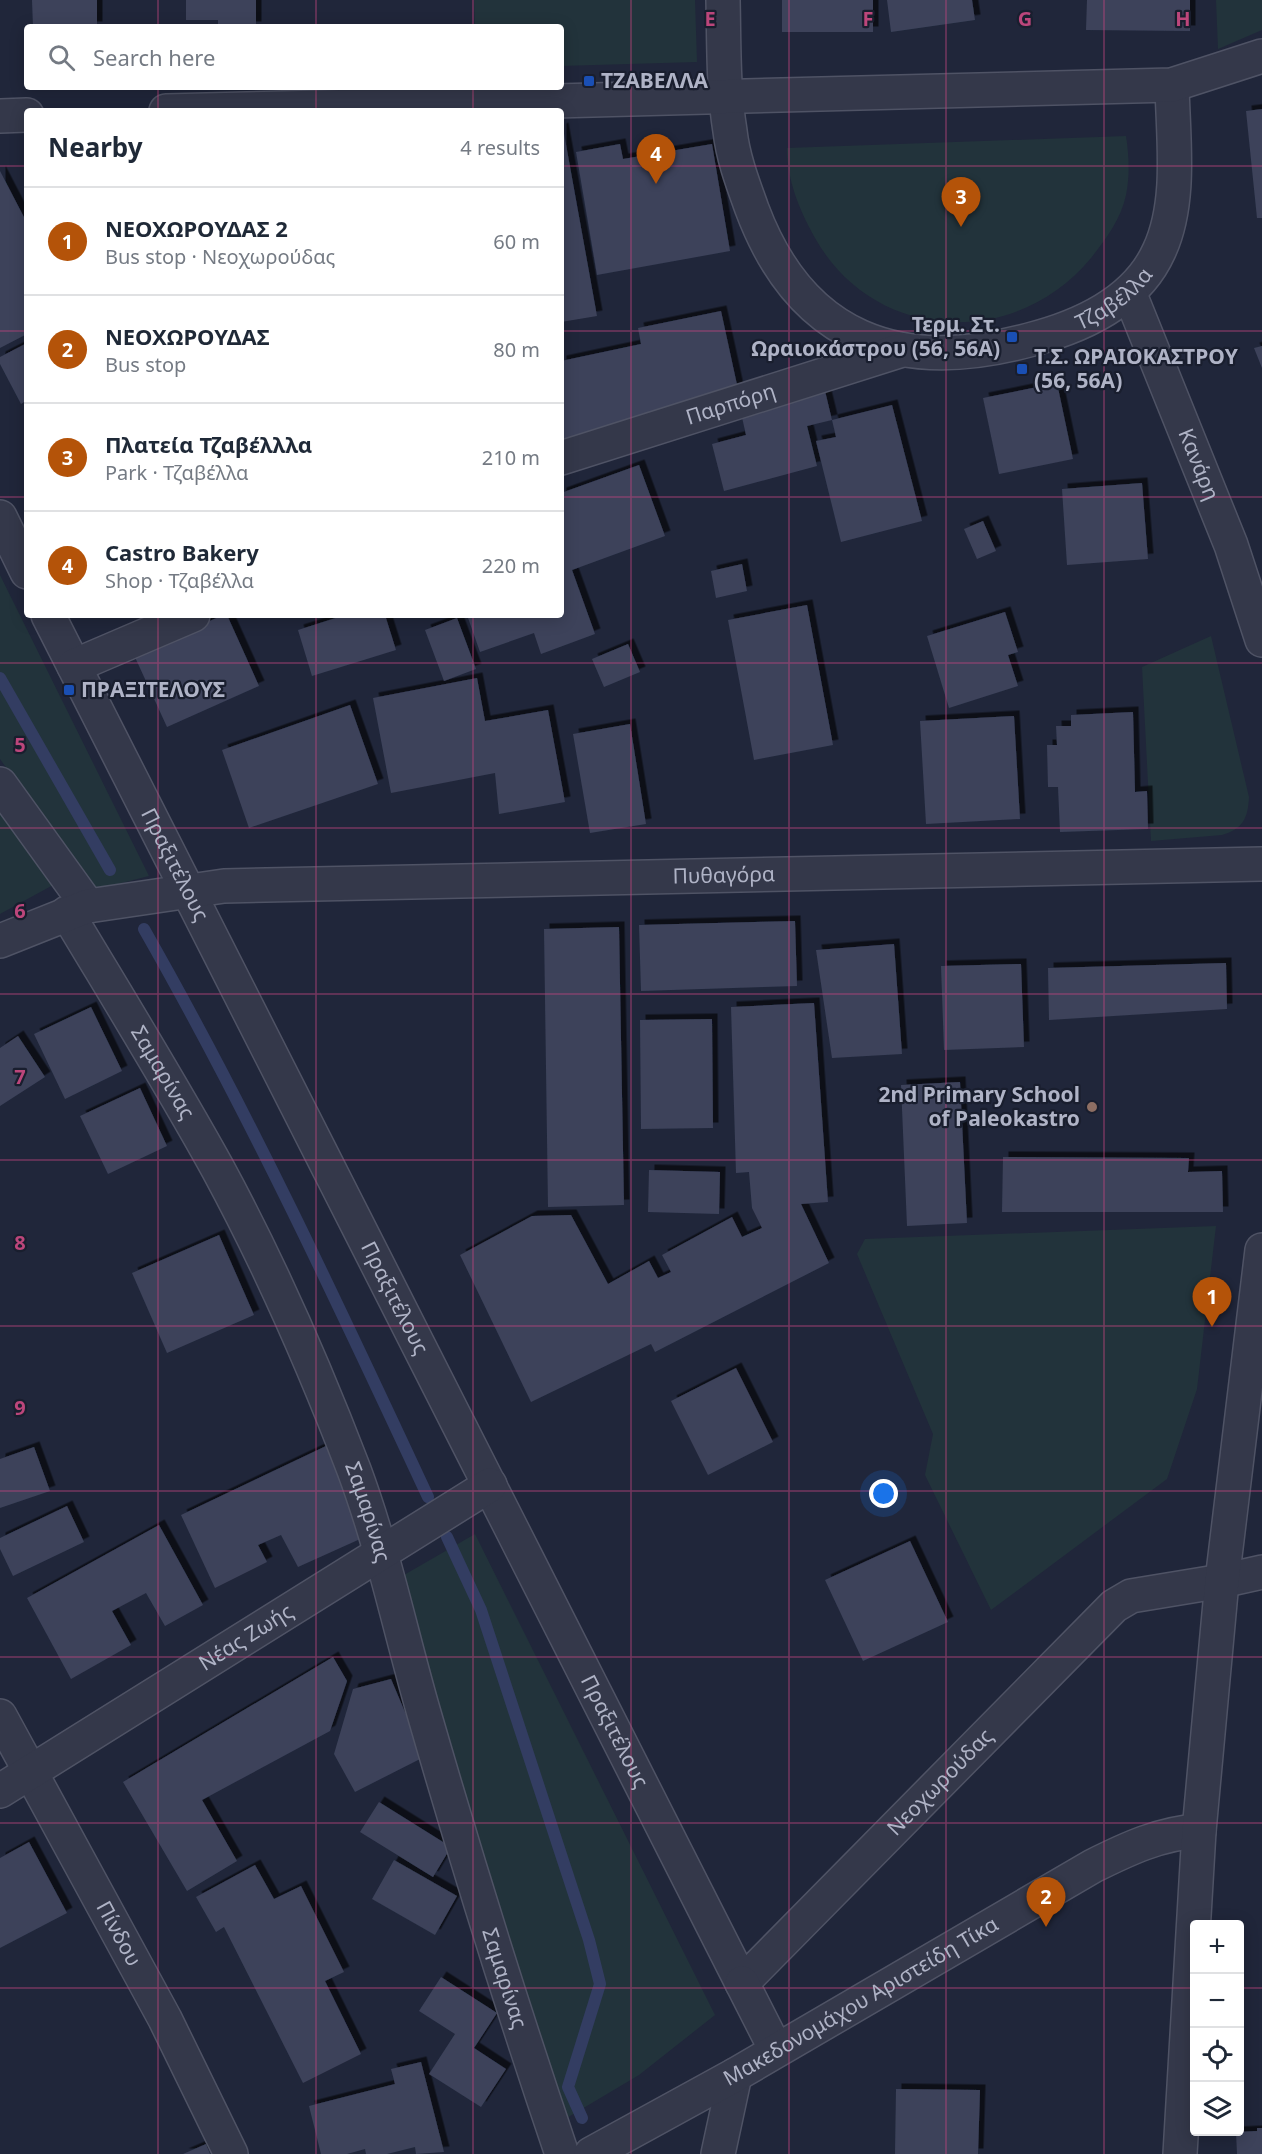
<!DOCTYPE html>
<html lang="en">
<head>
<meta charset="utf-8">
<style>
  body { margin:0; font-family:"Noto Sans",sans-serif; background:#f6f6f7; color:#1f2937 }
  .controls { position:absolute; right:18px; bottom:18px; display:grid; overflow:hidden; border-radius:6px; box-shadow:0 3px 15px #0003 }
  .controls button { width:54px; height:54px; display:grid; place-items:center; padding:0; border:0; border-bottom:2px solid #e0e1e3; background:#fff; color:#1f2937; font:30px sans-serif }
  .you { position:absolute; left:884px; top:1494px; width:21px; height:21px; margin:-15px; border:4px solid #fff; border-radius:50%; background:#1a73e8; box-shadow:0 0 0 9px #1a73e833 }
  .badge { display:grid; place-items:center; width:39px; height:39px; border-radius:50%; background:#b45309; color:#fff; font-size:20px; font-weight:700 }
  .pin { position:absolute; translate:-50% -50px; filter:drop-shadow(0 2px 3px #0008) }
  .pin::after { content:''; position:absolute; top:32px; width:21px; height:18px; background:inherit; clip-path:polygon(0 0,100% 0,50% 100%) }
  .list { margin:0; padding:0; list-style:none }
  h2 { display:flex; justify-content:space-between; align-items:center; height:78px; margin:0; padding:0 24px; font-size:26px }
  h2 small { font-size:20px; font-weight:400; color:#747a83 }
  .list li { display:grid; grid-template-columns:39px 1fr auto; gap:18px; align-items:center; box-sizing:border-box; height:108px; padding:0 24px; border-top:2px solid #e0e1e3 }
  .list b { display:block; font-size:22px; white-space:nowrap }
  .list p { margin:0; font-size:20px; white-space:nowrap; color:#747a83 }
  .list em { font-size:20px; font-style:normal; color:#747a83 }
  .icon { flex:none; width:33px; height:33px; fill:none; stroke:currentColor; stroke-width:2; stroke-linecap:round; stroke-linejoin:round }
  .map { position:relative; flex:none; width:1262px; height:2154px; overflow:hidden }
  .search { position:absolute; background:#fff; box-shadow:0 3px 15px #0003; left:24px; top:24px; width:540px; height:66px; display:flex; align-items:center; gap:15px; box-sizing:border-box; padding:0 21px; border-radius:6px; color:#747a83; font-size:22px }
  .panel { position:absolute; background:#fff; box-shadow:0 3px 15px #0003; left:24px; top:108px; width:540px; height:510px; border-radius:6px }
  .map>svg:first-child { display:block }
  .green { fill:#22333b }
  .lines { fill:none; stroke-linecap:round; stroke-linejoin:round }
  .stream { stroke:#333d62; stroke-width:12 }
  .building { fill:#3c425a; filter:url(#shadow) }
  .minor-casing { stroke:#4f5365; stroke-width:36 }
  .tertiary-casing { stroke:#4f5365; stroke-width:36 }
  .minor { stroke:#34384a; stroke-width:33 }
  .tertiary { stroke:#34384a; stroke-width:33 }
  .grid { fill:none; stroke:#bc467b; stroke-width:1.5; stroke-opacity:0.55 }
  .transit-dot { fill:#1a4fb4; stroke:#191e2e; stroke-width:2 }
  .education-dot { fill:#8d6e63; stroke:#191e2e; stroke-width:2 }
  .labels { text-anchor:middle; stroke-width:4.5; stroke-linejoin:round; paint-order:stroke }
  .poi-label { font-size:21px; font-weight:bold; fill:#afb3c6; stroke:#191e2e; text-anchor:start }
  .street-label { font-size:21px; fill:#afb3c6; stroke:#191e2e }
  .grid-label { font-size:20px; text-anchor:middle; font-weight:bold; fill:#bc467b; stroke:#191e2e; stroke-width:4.5; stroke-linejoin:round; paint-order:stroke }
</style>
</head>
<body>
<div class="map">
<svg width="1262" height="2154" viewBox="0 0 1262 2154">
  <defs>
    <filter id="shadow"><feDropShadow dx="5.5" dy="-5.5" stdDeviation="0" flood-color="#0009"/></filter>
  </defs>
  <rect width="100%" height="100%" fill="#20263a"/>
  <path class="green" d="M474 0H695L697 62 561 66V27H475Z
    M1216 0H1262V30L1218 49Z
    M1126 136C1129 155 1130 176 1126 195 1121 219 1106 239 1091 258 1015 350 874 343 815 238 799 209 787 180 787 148Z
    M0 575 149 876 94 890 0 759Z
    M1211 636 1249 797C1248 818 1243 829 1222 835L1151 841 1142 667Z
    M0 810 55 884 0 914Z
    M1216 1226 1197 1389 1167 1479 991 1610 925 1475 933 1434 857 1254 865 1239Z
    M475 1534 715 2015 639 2075 565 2119 397 1579Z"/>
  <g class="lines">
    <path class="stream" d="M0 678 110 870
      M144 929C249 1113 338 1304 428 1497
      M447 1537 481 1610 589 1940 600 1984 568 2087 582 2118"/>
  </g>
  <path class="building" d="M32 0H97V27H33Z
    M186 0H256V27H218V20H186Z
    M782 0H873V32H782Z
    M887 0H972L975 20 891 32Z
    M1087 0H1190V31L1086 30Z
    M1262 109V218H1257L1246 111Z
    M563 128 597 316 561 322V129Z
    M620 144 623 159 712 144 730 251 597 275 576 152Z
    M0 171 27 223V334L0 348Z
    M721 311 739 394 561 441V361L641 344 638 328Z
    M27 343V400L21 404 0 364V357Z
    M1262 346V368L1254 348Z
    M1057 383 1073 459 999 474 983 398Z
    M825 391 832 420 807 426 817 466 724 491 712 444 746 435 741 413Z
    M892 405 922 521 841 542 816 441 836 437 832 420Z
    M639 465 665 536 572 570 595 634 541 654 534 633 480 652 467 615H561V550L564 549 561 539V493Z
    M1142 483 1148 559 1067 565 1062 489Z
    M983 521 996 551 977 559 964 529Z
    M742 564 747 591 716 598 711 571Z
    M807 605 833 745 754 760 728 620Z
    M1005 612 1018 652 1008 655 1018 686 949 708 927 636Z
    M223 615H227L259 686 167 727 134 655Z
    M345 615H385L396 650 312 676 298 630Z
    M457 618 476 669 444 681 425 630Z
    M628 644 640 672 604 687 592 659Z
    M477 678 485 721 548 710 565 802 499 814 495 773 391 793 373 698Z
    M350 705 378 784 249 828 222 750Z
    M1133 712 1135 792 1147 791 1148 829 1060 832 1058 787H1048L1047 745H1057L1056 726H1071V715Z
    M1014 716 1020 819 926 824 920 721Z
    M630 724 646 824 590 833 573 734Z
    M795 921 797 986 641 991 639 925Z
    M619 927 624 1205 548 1207 544 929Z
    M894 944 902 1054 832 1058 816 950Z
    M1226 963 1227 1009 1049 1020 1048 968Z
    M1021 964 1024 1047 944 1050 941 966Z
    M814 1003 828 1202 801 1204 829 1263 655 1352 651 1344 531 1402 460 1255 532 1216 571 1215 608 1284 649 1261 658 1278 671 1272 662 1255 732 1217 742 1237 762 1228 752 1208 749 1172 736 1173 731 1007Z
    M91 1007 122 1071 65 1099 34 1034Z
    M712 1019 713 1128 641 1129 640 1020Z
    M18 1036 45 1077 0 1106V1048Z
    M960 1082 967 1223 907 1226 901 1085Z
    M140 1088 167 1146 108 1174 80 1116Z
    M1003 1157 1189 1158 1188 1172 1222 1171 1223 1212H1002Z
    M649 1170 720 1172 719 1214 648 1212Z
    M219 1235 254 1315 167 1353 132 1273Z
    M736 1368 773 1442 708 1475 671 1401Z
    M326 1446 369 1535 298 1567 281 1535 258 1545 267 1562 215 1588 181 1515Z
    M34 1447 50 1491 0 1508V1459Z
    M67 1506 84 1542 13 1576 0 1549V1538Z
    M159 1525 203 1605 165 1626 146 1593 112 1611 131 1645 71 1679 27 1598Z
    M910 1541 948 1622 863 1661 825 1580Z
    M333 1657 347 1681 330 1731 202 1800 237 1861 187 1891 123 1782Z
    M391 1679 424 1757 355 1792 334 1754 353 1689Z
    M379 1802 451 1847 433 1877 360 1832Z
    M29 1842 67 1913 0 1948V1858Z
    M394 1860 457 1896 435 1935 372 1899Z
    M255 1865 274 1899 301 1886 344 1972 325 1981 361 2054 303 2083 224 1927 216 1932 196 1897Z
    M441 1977 497 2013 474 2048 506 2069 481 2107 429 2074 455 2034 419 2011Z
    M421 2062 444 2152 416 2154 415 2147 387 2154H366L365 2149 347 2154H321L309 2106 395 2084 391 2069Z
    M896 2089 980 2090 978 2154H895Z
    M1257 2128H1262V2154H1237L1236 2132 1257 2131Z
    M206 2144 210 2154H183Z"/>
  <g class="lines">
    <defs>
      <g id="minor">
        <path id="s1" d="M723 0C724 43 723 88 730 131 733 158 743 184 752 209 801 340 900 375 1029 340 1080 327 1136 302 1159 251 1182 202 1173 138 1172 85"/>
        <path d="M166 111 1172 85 1262 56"/>
        <path d="M0 116 27 115"/>
        <path id="s2" d="M561 458 902 350"/>
        <path d="M0 517 27 572"/>
        <path id="s3" d="M48 615 742 1983 1114 1606 1131 1596 1222 1581"/>
        <path d="M74 666 193 615"/>
        <path d="M0 784 88 906"/>
        <path id="s4" d="M67 913C118 998 170 1082 218 1169 270 1265 315 1368 354 1470 383 1548 400 1630 423 1710 466 1859 512 2007 562 2154"/>
        <path id="s5" d="M0 941 88 906 224 886 1262 864"/>
        <path id="s6" d="M0 1716 165 2019 231 2154"/>
        <path id="s7" d="M0 1791 490 1485"/>
        <path d="M718 2154 735 2075"/>
      </g>
      <g id="tertiary">
        <path id="s8" d="M1129 292 1231 545 1262 640"/>
        <path d="M1222 1581 1262 1572"/>
        <path d="M742 1983 776 2050"/>
        <path id="s9" d="M591 2154 735 2075 1093 1866C1127 1849 1161 1833 1199 1831"/>
        <path d="M1180 2154 1199 1831 1222 1581 1262 1250"/>
      </g>
    </defs>
    <use href="#minor" class="minor-casing"/>
    <use href="#tertiary" class="tertiary-casing"/>
    <use href="#minor" class="minor"/>
    <use href="#tertiary" class="tertiary"/>
  </g>
  <path class="grid" d="M158 0V27M316 0V27M473 0V27M631 0V2154M789 0V2154M946 0V2154M1104 0V2154M158 87V111M316 87V111M473 87V111M0 166H27M561 166H1262M0 331H27M561 331H1262M0 497H27M561 497H1262M158 615V2154M316 615V2154M473 615V2154M0 663H1262M0 828H1262M0 994H1262M0 1160H1262M0 1326H1262M0 1491H1262M0 1657H1262M0 1823H1262M0 1988H1194M1240 1988H1262"/>
  <g class="transit-dot">
    <rect x="583" y="75" width="12" height="12" rx="3"/>
    <rect x="1006" y="331" width="12" height="12" rx="3"/>
    <rect x="1016" y="363" width="12" height="12" rx="3"/>
    <rect x="63" y="684" width="12" height="12" rx="3"/>
  </g>
  <circle class="education-dot" cx="1092" cy="1107" r="6"/>
  <g class="labels">
    <g class="poi-label">
      <text x="601" y="88">ΤΖΑΒΕΛΛΑ</text>
      <text x="1000" y="332" text-anchor="end">Τερμ. Στ.<tspan x="1000" dy="24">Ωραιοκάστρου (56, 56Α)</tspan></text>
      <text x="1034" y="364">Τ.Σ. ΩΡΑΙΟΚΑΣΤΡΟΥ<tspan x="1034" dy="24">(56, 56Α)</tspan></text>
      <text x="81" y="697">ΠΡΑΞΙΤΕΛΟΥΣ</text>
      <text x="1080" y="1102" text-anchor="end">2nd Primary School<tspan x="1080" dy="24">of Paleokastro</tspan></text>
    </g>
    <g class="street-label">
      <text dy="7" stroke="none"><textPath href="#s1" startOffset="652">Τζαβέλλα</textPath></text>
      <text dy="7" stroke="none"><textPath href="#s2" startOffset="178">Παρπόρη</textPath></text>
      <text dy="7" stroke="none"><textPath href="#s8" startOffset="186">Κανάρη</textPath></text>
      <text dy="7" stroke="none"><textPath href="#s3" startOffset="280">Πραξιτέλους</textPath></text>
      <text dy="7" stroke="none"><textPath href="#s5" startOffset="732">Πυθαγόρα</textPath></text>
      <text dy="7" stroke="none"><textPath href="#s4" startOffset="186">Σαμαρίνας</textPath></text>
      <text dy="7" stroke="none"><textPath href="#s3" startOffset="766">Πραξιτέλους</textPath></text>
      <text dy="7" stroke="none"><textPath href="#s4" startOffset="672">Σαμαρίνας</textPath></text>
      <text dy="7" stroke="none"><textPath href="#s7" startOffset="290">Νέας Ζωής</textPath></text>
      <text dy="7" stroke="none"><textPath href="#s3" startOffset="1252">Πραξιτέλους</textPath></text>
      <text dy="7" stroke="none"><textPath href="#s3" startOffset="1816">Νεοχωρούδας</textPath></text>
      <text dy="7" stroke="none"><textPath href="#s6" startOffset="248">Πίνδου</textPath></text>
      <text dy="7" stroke="none"><textPath href="#s4" startOffset="1158">Σαμαρίνας</textPath></text>
      <text dy="7" stroke="none"><textPath href="#s9" startOffset="310">Μακεδονομάχου Αριστείδη Τίκα</textPath></text>
    </g>
  </g>
  <g class="grid-label">
    <text x="710" y="26">E</text>
    <text x="868" y="26">F</text>
    <text x="1025" y="26">G</text>
    <text x="1183" y="26">H</text>
    <text x="20" y="752">5</text>
    <text x="20" y="918">6</text>
    <text x="20" y="1084">7</text>
    <text x="20" y="1250">8</text>
    <text x="20" y="1415">9</text>
  </g>
</svg>
<div class="controls">
<button>+</button>
<button>−</button>
<button><svg class="icon" aria-label="locate" viewBox="0 0 24 24"><circle cx="12" cy="12" r="6"/><path d="M12 2v4M12 18v4M2 12h4M18 12h4"/></svg></button>
<button><svg class="icon" aria-label="layers" viewBox="0 0 24 24"><path d="M12 4l9 5-9 5-9-5zM3 14l9 5 9-5"/></svg></button>
</div>
<div class="you"></div>
<div class="pin badge" style="left:1212px;top:1327px">1</div>
<div class="pin badge" style="left:1046px;top:1927px">2</div>
<div class="pin badge" style="left:961px;top:227px">3</div>
<div class="pin badge" style="left:656px;top:184px">4</div>
<div class="search"><svg class="icon" aria-label="search" viewBox="0 0 24 24"><circle cx="10" cy="10" r="6"/><path d="M15 15l6 6"/></svg>Search here</div>
<section class="panel">
<h2>Nearby<small>4 results</small></h2>
<ul class="list">
<li><span class="badge">1</span><div><b>ΝΕΟΧΩΡΟΥΔΑΣ 2</b><p>Bus stop · Νεοχωρούδας</p></div><em>60 m</em></li>
<li><span class="badge">2</span><div><b>ΝΕΟΧΩΡΟΥΔΑΣ</b><p>Bus stop</p></div><em>80 m</em></li>
<li><span class="badge">3</span><div><b>Πλατεία Τζαβέλλλα</b><p>Park · Τζαβέλλα</p></div><em>210 m</em></li>
<li><span class="badge">4</span><div><b>Castro Bakery</b><p>Shop · Τζαβέλλα</p></div><em>220 m</em></li>
</ul>
</section>
</div>
</body>
</html>
